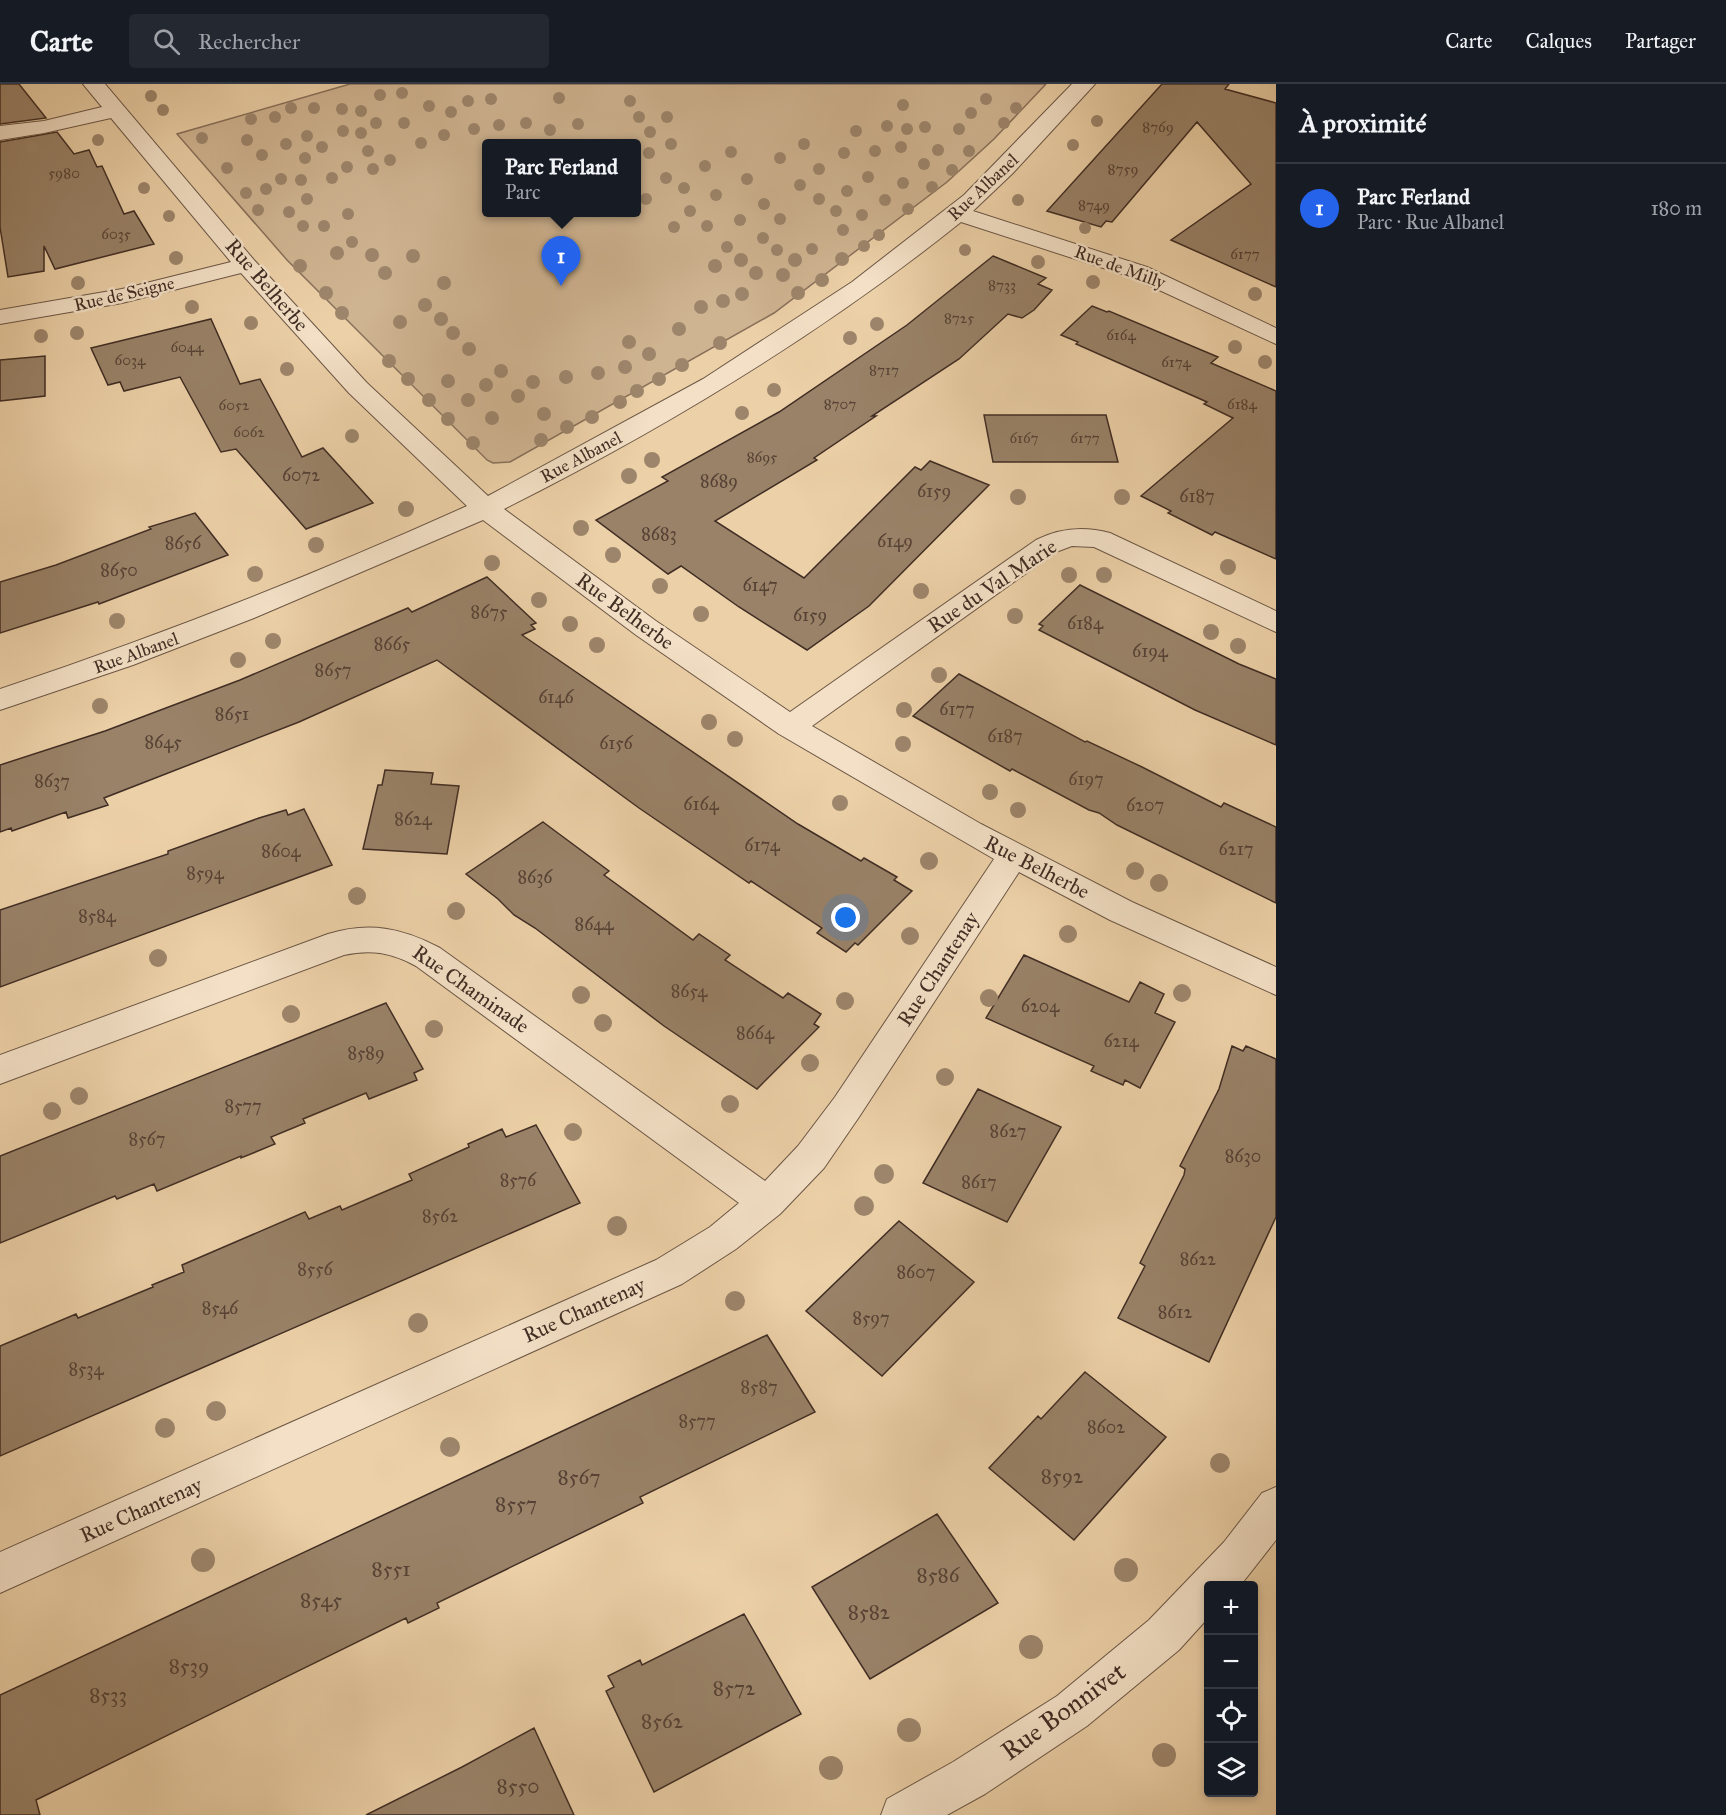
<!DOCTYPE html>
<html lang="fr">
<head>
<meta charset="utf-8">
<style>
  body { margin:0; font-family:"IM FELL Great Primer",serif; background:#242831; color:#f1f3f6 }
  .controls { position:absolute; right:18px; bottom:18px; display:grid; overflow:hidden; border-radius:6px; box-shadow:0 3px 9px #0003 }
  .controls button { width:54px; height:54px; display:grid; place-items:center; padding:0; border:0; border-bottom:2px solid #363941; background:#171b24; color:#f1f3f6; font:30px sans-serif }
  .you { position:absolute; left:846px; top:834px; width:21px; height:21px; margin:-15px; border:4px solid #fff; border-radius:50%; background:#1a73e8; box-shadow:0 0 0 9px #1a73e833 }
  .badge { display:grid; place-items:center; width:39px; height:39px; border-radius:50%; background:#2563eb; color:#fff; font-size:20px; font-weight:700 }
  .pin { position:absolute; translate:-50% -50px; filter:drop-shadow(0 2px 3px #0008) }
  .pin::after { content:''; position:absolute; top:32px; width:21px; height:18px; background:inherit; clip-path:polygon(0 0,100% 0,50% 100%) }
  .popup { position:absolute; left:482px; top:55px; width:159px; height:78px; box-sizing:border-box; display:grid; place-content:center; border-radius:6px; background:#171b24; filter:drop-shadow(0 2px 4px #0005); font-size:20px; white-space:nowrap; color:#9ea1a6 }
  .popup b { font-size:22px; color:#f1f3f6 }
  .popup::after { content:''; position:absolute; left:50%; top:100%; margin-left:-12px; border:12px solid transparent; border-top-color:#171b24 }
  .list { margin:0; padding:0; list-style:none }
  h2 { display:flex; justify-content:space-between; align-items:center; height:78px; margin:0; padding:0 24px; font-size:26px }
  h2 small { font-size:20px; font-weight:400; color:#9ea1a6 }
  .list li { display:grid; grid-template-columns:39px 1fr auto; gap:18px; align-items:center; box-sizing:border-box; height:90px; padding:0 24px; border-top:2px solid #363941 }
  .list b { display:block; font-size:22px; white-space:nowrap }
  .list p { margin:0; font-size:20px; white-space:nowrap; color:#9ea1a6 }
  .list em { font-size:20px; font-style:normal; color:#9ea1a6 }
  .icon { flex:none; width:33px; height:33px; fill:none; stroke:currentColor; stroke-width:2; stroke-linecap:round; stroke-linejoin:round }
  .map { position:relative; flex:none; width:1276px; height:1731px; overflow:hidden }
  header { display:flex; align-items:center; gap:36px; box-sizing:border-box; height:84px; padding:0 30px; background:#171b24; border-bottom:2px solid #363941 }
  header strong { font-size:28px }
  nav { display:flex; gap:33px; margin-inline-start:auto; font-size:21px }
  .search { width:420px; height:54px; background:#242831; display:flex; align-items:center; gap:15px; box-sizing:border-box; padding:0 21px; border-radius:6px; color:#9ea1a6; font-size:22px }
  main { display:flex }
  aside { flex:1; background:#171b24 }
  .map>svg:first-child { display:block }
  .green { fill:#cfb491; stroke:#88705a; stroke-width:1.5; fill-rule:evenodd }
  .building { fill:#998268; stroke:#402d24; stroke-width:1.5 }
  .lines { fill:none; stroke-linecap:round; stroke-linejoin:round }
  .minor-casing { stroke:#6b5645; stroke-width:2 }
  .minor { fill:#f3e0c6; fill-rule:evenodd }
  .tree { fill:#9d856b }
  .labels { text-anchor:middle; stroke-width:5; stroke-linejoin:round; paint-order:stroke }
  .far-number-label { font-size:15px; fill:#564235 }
  .far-street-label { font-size:18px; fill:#402d24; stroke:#f3e0c6 }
  .number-label { font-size:18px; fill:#564235 }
  .street-label { font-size:21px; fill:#402d24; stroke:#f3e0c6 }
  .near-number-label { font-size:21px; fill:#564235 }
  .near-street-label { font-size:26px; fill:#402d24; stroke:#f3e0c6 }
</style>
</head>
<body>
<header>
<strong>Carte</strong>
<div class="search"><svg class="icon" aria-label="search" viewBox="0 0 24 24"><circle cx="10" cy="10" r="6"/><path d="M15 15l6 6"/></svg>Rechercher</div>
<nav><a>Carte</a><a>Calques</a><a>Partager</a></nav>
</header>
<main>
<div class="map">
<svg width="1276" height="1731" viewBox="0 0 1276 1731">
  <rect width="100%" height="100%" fill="#ecd0a7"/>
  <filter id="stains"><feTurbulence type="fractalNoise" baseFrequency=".00333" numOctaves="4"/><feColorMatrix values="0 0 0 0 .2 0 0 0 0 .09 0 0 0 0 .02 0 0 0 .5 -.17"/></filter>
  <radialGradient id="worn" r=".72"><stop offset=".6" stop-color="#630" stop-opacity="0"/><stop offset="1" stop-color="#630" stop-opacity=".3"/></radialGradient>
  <path class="green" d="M350 0H1046L994 55 947 98 774 229 510 378 493 379 487 376 287 176 177 50ZM486 59H636V128H486Z"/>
  <path class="building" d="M0 0H19L46 34 0 40Z
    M1162 0H1229L1225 5 1276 19V203L1171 156 1251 100 1197 38 1112 138 1106 137 1101 143 1047 127Z
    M57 48 74 70 89 66 97 83 102 82 124 130 134 127 154 160 55 185 44 162V187L8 193 0 143V58Z
    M993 172 1046 194 1038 200 1052 206 1034 226 1022 234 1008 230 959 275 872 332H876L814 374 817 376 715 437 804 494 915 383 921 386 930 377 989 401 869 522 807 566 739 523 681 482 668 490 596 436 668 397 662 393 779 328 907 241Z
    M1092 222 1107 228 1109 227 1218 273 1211 279 1276 307V475L1215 448 1212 451 1168 429 1171 427 1141 412 1233 334 1204 320 1207 318 1076 260 1078 258 1061 251Z
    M211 235 240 300 260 295 302 373 323 364 373 419 306 445 236 365 221 368 180 293 124 307 120 298 108 301 91 264Z
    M45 272V312L0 317V276Z
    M984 331H1106L1118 378H993Z
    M195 429 228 471 99 520 98 518 0 549V498L56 481 151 445 149 443Z
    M487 493 536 539 531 541 535 545 522 551 798 740 861 777 864 774 897 793 894 796 912 807 858 861 855 859 846 868 817 849 822 844 751 797 749 799 639 724 437 576 299 638 104 714 108 721 68 734 66 728 12 747 11 744 0 748V681L105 647 240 596 408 524 412 528Z
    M1080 501 1239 580 1276 595V661L1195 626 1039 546 1043 542 1039 540Z
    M959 590 1085 658 1087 657 1142 683 1221 723 1224 719 1276 743V819L1117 741 1099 729 1089 726 1012 685 1010 687 913 632Z
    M385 686 433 689 431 700 459 702 447 770 363 765 378 701H382Z
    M304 725 332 781 0 903V826L168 770V767L259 734 286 726 288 731Z
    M543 738 609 787 604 791 693 856 699 850 730 871 725 876 783 914 788 909 821 930 814 940 819 943 757 1005 664 942 535 844 514 831 498 815 466 790Z
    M1024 871 1129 918 1140 898 1164 910 1155 929 1175 938 1140 1004 1125 996 1123 1001 1091 987 1094 982 986 934Z
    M386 919 423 985 414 989 417 996 369 1015 366 1009 303 1035 305 1039 271 1053 275 1060 241 1074V1072L157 1107 154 1100 117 1115 115 1112 0 1159V1072Z
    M1232 962 1243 967 1246 962 1276 975V1133L1209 1278 1118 1234 1145 1182 1140 1179 1184 1091 1185 1085 1180 1082 1219 1005Z
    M978 1005 1061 1043 1007 1138 923 1099Z
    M536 1041 580 1119 0 1372V1262L76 1230 78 1234 153 1203 152 1201 184 1188 182 1181 305 1128 309 1135 340 1122 342 1126 412 1096 409 1090 469 1063 468 1060 502 1045 506 1053Z
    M899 1137 974 1198 882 1292 806 1227Z
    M767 1251 815 1328 640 1413 643 1419 437 1519 439 1524 408 1539 406 1534 36 1716 40 1731H0V1611Z
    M1085 1288 1166 1353 1074 1456 989 1384 1038 1332 1041 1335Z
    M937 1430 998 1519 870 1595 812 1503Z
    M744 1530 801 1630 654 1708 606 1607 614 1603 608 1592 640 1576 642 1581Z
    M534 1644 574 1731H366L462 1683Z"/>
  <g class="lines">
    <defs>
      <path id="minor" d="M83 0H105L254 176 367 299 488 412 703 295 852 198 964 111 1072 0H1095L1013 89 973 127 1147 183 1276 244V260L1131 193 961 138C820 251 665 344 504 425L656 537 790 628 1036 456C1060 444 1084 442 1110 449L1276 527V548L1094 463 1072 462 1056 468 812 642 981 740 1132 818 1276 883V911L1110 836 1019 788 859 1033 824 1084 780 1130 736 1165 682 1200 0 1509V1468L656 1176 710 1143 739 1119 416 882C392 869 372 865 344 871L0 1000V971L328 850C369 837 403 844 440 864L765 1097 798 1062 835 1013 994 775 779 650 636 551 483 436 254 534 133 581 0 626V605C159 552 314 491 467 422L349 309 241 189 122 219 0 240V226L122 205 231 178 111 34 44 49 0 56V42L44 37 102 23Z
        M1276 1403V1456L1240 1502H1208V1534L1179 1566 1087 1642 985 1710 947 1731H881L887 1715 953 1678 1057 1612 1149 1536 1224 1458 1262 1409Z"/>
    </defs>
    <use href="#minor" class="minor-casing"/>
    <use href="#minor" class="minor"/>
  </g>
  <g class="tree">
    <circle cx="402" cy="9" r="6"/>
    <circle cx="380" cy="11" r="6"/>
    <circle cx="151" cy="12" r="6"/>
    <circle cx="559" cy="14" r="6"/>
    <circle cx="491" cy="15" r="6"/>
    <circle cx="986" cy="15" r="6"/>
    <circle cx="468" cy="17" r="6"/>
    <circle cx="630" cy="17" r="6"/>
    <circle cx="903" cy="21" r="6"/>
    <circle cx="429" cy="22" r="6"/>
    <circle cx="291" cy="24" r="6"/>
    <circle cx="314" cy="24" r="6"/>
    <circle cx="1016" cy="24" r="6"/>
    <circle cx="342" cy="25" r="6"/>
    <circle cx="163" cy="26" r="6"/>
    <circle cx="361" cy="27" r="6"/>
    <circle cx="451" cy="28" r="6"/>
    <circle cx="971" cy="29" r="6"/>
    <circle cx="275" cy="33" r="6"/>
    <circle cx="639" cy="33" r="6"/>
    <circle cx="667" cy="33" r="6"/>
    <circle cx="251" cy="35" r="6"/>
    <circle cx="1097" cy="37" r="6"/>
    <circle cx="376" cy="39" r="6"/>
    <circle cx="404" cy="39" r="6"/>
    <circle cx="526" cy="39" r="6"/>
    <circle cx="1004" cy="39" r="6"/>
    <circle cx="578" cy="40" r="6"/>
    <circle cx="499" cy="41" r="6"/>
    <circle cx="887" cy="42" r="6"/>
    <circle cx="925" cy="43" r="6"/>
    <circle cx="474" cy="45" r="6"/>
    <circle cx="907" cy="45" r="6"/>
    <circle cx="959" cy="45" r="6"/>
    <circle cx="550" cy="46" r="6"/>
    <circle cx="343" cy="47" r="6"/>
    <circle cx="856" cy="47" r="6"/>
    <circle cx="650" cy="48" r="6"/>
    <circle cx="361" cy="49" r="6"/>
    <circle cx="444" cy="51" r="6"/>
    <circle cx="307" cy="52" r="6"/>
    <circle cx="202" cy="54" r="6"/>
    <circle cx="98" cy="56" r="6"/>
    <circle cx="247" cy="56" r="6"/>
    <circle cx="421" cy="59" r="6"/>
    <circle cx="286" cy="60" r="6"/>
    <circle cx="671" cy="60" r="6"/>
    <circle cx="804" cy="60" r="6"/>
    <circle cx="1073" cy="61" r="6"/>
    <circle cx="32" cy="63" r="6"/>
    <circle cx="322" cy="63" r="6"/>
    <circle cx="901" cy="63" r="6"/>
    <circle cx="938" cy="66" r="6"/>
    <circle cx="368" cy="67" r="6"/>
    <circle cx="875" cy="67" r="6"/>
    <circle cx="969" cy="67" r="6"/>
    <circle cx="731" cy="68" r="6"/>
    <circle cx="649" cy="69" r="6"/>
    <circle cx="844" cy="69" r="6"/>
    <circle cx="262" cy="71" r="6"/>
    <circle cx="305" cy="74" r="6"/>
    <circle cx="780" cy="74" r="6"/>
    <circle cx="390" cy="76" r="6"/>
    <circle cx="924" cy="80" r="6"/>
    <circle cx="705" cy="82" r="6"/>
    <circle cx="347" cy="83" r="6"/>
    <circle cx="227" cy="84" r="6"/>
    <circle cx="373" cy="85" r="6"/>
    <circle cx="819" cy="85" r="6"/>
    <circle cx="952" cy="86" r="6"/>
    <circle cx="868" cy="93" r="6"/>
    <circle cx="332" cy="94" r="6"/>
    <circle cx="666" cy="94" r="6"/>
    <circle cx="281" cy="95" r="6"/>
    <circle cx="747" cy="95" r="6"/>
    <circle cx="301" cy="96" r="6"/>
    <circle cx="903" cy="99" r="6"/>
    <circle cx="800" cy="101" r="6"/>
    <circle cx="932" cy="103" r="6"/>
    <circle cx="144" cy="104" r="6"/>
    <circle cx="684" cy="104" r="6"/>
    <circle cx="266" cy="105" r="6"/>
    <circle cx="847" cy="107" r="6"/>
    <circle cx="246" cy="109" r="6"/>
    <circle cx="716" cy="111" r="6"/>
    <circle cx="307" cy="115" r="6"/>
    <circle cx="646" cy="115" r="6"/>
    <circle cx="819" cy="115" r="6"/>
    <circle cx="885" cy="116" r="6"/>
    <circle cx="1018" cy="116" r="6"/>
    <circle cx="764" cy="120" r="6"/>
    <circle cx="908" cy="125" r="6"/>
    <circle cx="258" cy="126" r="6"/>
    <circle cx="690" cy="127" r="6"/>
    <circle cx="836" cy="127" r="6"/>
    <circle cx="289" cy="128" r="6"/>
    <circle cx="348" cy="130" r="6"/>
    <circle cx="862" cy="131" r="6"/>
    <circle cx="169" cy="132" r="6"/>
    <circle cx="780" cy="135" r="6"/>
    <circle cx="740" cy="136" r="6"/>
    <circle cx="303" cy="142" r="6"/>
    <circle cx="324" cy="142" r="6"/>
    <circle cx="707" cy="142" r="6"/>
    <circle cx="674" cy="143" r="6"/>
    <circle cx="1085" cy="144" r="6"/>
    <circle cx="843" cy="146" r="6"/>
    <circle cx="879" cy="151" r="6"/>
    <circle cx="763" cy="154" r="6"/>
    <circle cx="352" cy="158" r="6"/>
    <circle cx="864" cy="162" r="6"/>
    <circle cx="727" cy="163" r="6"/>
    <circle cx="812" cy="165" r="6"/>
    <circle cx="777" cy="166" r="6"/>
    <circle cx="965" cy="166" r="6"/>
    <circle cx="337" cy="169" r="7"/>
    <circle cx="372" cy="171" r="7"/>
    <circle cx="413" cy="172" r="7"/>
    <circle cx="176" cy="174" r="7"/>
    <circle cx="842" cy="175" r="7"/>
    <circle cx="741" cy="176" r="7"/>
    <circle cx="795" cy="176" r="7"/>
    <circle cx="1038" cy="178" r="7"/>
    <circle cx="300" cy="182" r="7"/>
    <circle cx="715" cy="182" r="7"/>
    <circle cx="385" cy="189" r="7"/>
    <circle cx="756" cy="189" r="7"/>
    <circle cx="783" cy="191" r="7"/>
    <circle cx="822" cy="196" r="7"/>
    <circle cx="1093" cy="198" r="7"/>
    <circle cx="78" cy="199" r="7"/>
    <circle cx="444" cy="199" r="7"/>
    <circle cx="326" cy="209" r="7"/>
    <circle cx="798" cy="209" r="7"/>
    <circle cx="742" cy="210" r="7"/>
    <circle cx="1255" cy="210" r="7"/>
    <circle cx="723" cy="217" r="7"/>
    <circle cx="425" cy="221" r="7"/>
    <circle cx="192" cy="223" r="7"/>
    <circle cx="701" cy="223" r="7"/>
    <circle cx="342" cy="229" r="7"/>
    <circle cx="441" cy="235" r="7"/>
    <circle cx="400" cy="238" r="7"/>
    <circle cx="251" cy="239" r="7"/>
    <circle cx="877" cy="240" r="7"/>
    <circle cx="679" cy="245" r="7"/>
    <circle cx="77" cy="249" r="7"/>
    <circle cx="453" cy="249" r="7"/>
    <circle cx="41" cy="252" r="7"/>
    <circle cx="850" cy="254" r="7"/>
    <circle cx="629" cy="258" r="7"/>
    <circle cx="720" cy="259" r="7"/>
    <circle cx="1235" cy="263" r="7"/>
    <circle cx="469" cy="265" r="7"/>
    <circle cx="649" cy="270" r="7"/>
    <circle cx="389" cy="277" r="7"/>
    <circle cx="1265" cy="278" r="7"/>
    <circle cx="682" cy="281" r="7"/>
    <circle cx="625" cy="283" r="7"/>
    <circle cx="287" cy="285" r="7"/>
    <circle cx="501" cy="287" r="7"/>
    <circle cx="598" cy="289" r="7"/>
    <circle cx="566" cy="293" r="7"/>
    <circle cx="408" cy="295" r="7"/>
    <circle cx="659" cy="295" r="7"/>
    <circle cx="448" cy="297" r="7"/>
    <circle cx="533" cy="298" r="7"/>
    <circle cx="486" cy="301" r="7"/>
    <circle cx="774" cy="306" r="7"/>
    <circle cx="637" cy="307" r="7"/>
    <circle cx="518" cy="312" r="7"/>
    <circle cx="429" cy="316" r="7"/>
    <circle cx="468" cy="316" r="7"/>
    <circle cx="620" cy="318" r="7"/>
    <circle cx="742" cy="329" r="7"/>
    <circle cx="544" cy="330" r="7"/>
    <circle cx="592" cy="333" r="7"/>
    <circle cx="492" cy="334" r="7"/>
    <circle cx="448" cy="335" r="7"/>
    <circle cx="567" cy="343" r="7"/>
    <circle cx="352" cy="352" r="7"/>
    <circle cx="541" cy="356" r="7"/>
    <circle cx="473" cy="359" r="7"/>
    <circle cx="652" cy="376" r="8"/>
    <circle cx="629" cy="392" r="8"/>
    <circle cx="1018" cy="413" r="8"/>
    <circle cx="1122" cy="413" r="8"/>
    <circle cx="406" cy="425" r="8"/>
    <circle cx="581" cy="444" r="8"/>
    <circle cx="316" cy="461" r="8"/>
    <circle cx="613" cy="471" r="8"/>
    <circle cx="492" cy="479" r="8"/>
    <circle cx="1228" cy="483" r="8"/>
    <circle cx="255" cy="490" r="8"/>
    <circle cx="1069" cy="491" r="8"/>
    <circle cx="1104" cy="491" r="8"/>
    <circle cx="660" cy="502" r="8"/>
    <circle cx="921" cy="507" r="8"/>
    <circle cx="539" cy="516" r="8"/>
    <circle cx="701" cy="530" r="8"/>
    <circle cx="1015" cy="532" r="8"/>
    <circle cx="117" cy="537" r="8"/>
    <circle cx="570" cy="540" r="8"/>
    <circle cx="1211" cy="548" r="8"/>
    <circle cx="273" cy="557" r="8"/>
    <circle cx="597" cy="561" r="8"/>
    <circle cx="1238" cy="562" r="8"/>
    <circle cx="238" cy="576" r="8"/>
    <circle cx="939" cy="591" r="8"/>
    <circle cx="100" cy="622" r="8"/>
    <circle cx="904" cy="626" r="8"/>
    <circle cx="709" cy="638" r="8"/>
    <circle cx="735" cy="655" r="8"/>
    <circle cx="903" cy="660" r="8"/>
    <circle cx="990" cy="708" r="8"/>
    <circle cx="840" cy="719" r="8"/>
    <circle cx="1018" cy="726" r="8"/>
    <circle cx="929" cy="777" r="9"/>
    <circle cx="1135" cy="787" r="9"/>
    <circle cx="1159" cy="799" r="9"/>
    <circle cx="357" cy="812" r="9"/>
    <circle cx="456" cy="827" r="9"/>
    <circle cx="1068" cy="850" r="9"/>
    <circle cx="910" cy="852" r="9"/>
    <circle cx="158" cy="874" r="9"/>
    <circle cx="1182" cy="909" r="9"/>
    <circle cx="581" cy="911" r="9"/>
    <circle cx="989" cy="914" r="9"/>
    <circle cx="845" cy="917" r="9"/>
    <circle cx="291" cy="930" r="9"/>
    <circle cx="603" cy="939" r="9"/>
    <circle cx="434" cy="945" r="9"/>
    <circle cx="810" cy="979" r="9"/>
    <circle cx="945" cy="993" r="9"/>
    <circle cx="79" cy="1012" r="9"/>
    <circle cx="730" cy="1020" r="9"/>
    <circle cx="52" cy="1027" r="9"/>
    <circle cx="573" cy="1048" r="9"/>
    <circle cx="884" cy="1090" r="10"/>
    <circle cx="864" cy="1122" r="10"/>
    <circle cx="617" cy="1142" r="10"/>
    <circle cx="735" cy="1217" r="10"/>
    <circle cx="418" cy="1239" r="10"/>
    <circle cx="216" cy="1327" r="10"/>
    <circle cx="165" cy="1344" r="10"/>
    <circle cx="450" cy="1363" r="10"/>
    <circle cx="1220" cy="1379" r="10"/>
    <circle cx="203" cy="1476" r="12"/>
    <circle cx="1126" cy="1486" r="12"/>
    <circle cx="1031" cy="1563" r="12"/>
    <circle cx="909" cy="1646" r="12"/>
    <circle cx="1164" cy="1671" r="12"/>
    <circle cx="831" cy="1684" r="12"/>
  </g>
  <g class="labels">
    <g class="far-number-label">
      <text x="1158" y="48">8769</text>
      <text x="1123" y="90">8759</text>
      <text x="64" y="94">5980</text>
      <text x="1094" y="126">8749</text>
      <text x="116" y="155">6035</text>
      <text x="1245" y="175">6177</text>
      <text x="1002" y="206">8733</text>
      <text x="959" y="239">8725</text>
      <text x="1121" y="256">6164</text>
      <text x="187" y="268">6044</text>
      <text x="130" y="281">6034</text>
      <text x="1176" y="283">6174</text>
      <text x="884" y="291">8717</text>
      <text x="840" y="325">8707</text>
      <text x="1242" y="325">6184</text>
      <text x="234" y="326">6052</text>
      <text x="249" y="353">6062</text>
      <text x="1024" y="359">6167</text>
      <text x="1085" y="359">6177</text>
      <text x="762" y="378">8695</text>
    </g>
    <g class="far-street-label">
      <text transform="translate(983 103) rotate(-43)" y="6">Rue Albanel</text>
      <text transform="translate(1120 183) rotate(20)" y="6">Rue de Milly</text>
      <text transform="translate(124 210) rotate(-13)" y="6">Rue de Seigne</text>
      <text transform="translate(581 373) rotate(-28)" y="6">Rue Albanel</text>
      <text transform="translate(136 569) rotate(-20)" y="6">Rue Albanel</text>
    </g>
    <g class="number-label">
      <text x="301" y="397">6072</text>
      <text x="719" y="403">8689</text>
      <text x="934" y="413">6159</text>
      <text x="1197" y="418">6187</text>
      <text x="659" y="456">8683</text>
      <text x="895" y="463">6149</text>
      <text x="183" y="465">8656</text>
      <text x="119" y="492">8650</text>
      <text x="760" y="507">6147</text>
      <text x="489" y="534">8675</text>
      <text x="810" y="537">6159</text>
      <text x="1085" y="545">6184</text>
      <text x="392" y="566">8665</text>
      <text x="1150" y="573">6194</text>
      <text x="333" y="592">8657</text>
      <text x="556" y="619">6146</text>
      <text x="957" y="631">6177</text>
      <text x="232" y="636">8651</text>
      <text x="1005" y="658">6187</text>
      <text x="163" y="664">8645</text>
      <text x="616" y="665">6156</text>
      <text x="1086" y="701">6197</text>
      <text x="52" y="703">8637</text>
      <text x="701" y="726">6164</text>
      <text x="1145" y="727">6207</text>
      <text x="413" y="741">8624</text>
      <text x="762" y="767">6174</text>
      <text x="1236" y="771">6217</text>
      <text x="281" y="773">8604</text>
      <text x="205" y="795">8594</text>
      <text x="535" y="799">8636</text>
      <text x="97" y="838">8584</text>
      <text x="594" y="846">8644</text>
      <text x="689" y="913">8654</text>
      <text x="1040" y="928">6204</text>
      <text x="755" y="955">8664</text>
      <text x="1121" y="963">6214</text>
      <text x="366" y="975">8589</text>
      <text x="243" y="1028">8577</text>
      <text x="1008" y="1053">8627</text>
      <text x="147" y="1061">8567</text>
      <text x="1243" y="1078">8630</text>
      <text x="518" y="1102">8576</text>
      <text x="979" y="1104">8617</text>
      <text x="440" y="1138">8562</text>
      <text x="1198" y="1181">8622</text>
      <text x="315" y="1191">8556</text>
      <text x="916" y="1194">8607</text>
      <text x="220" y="1230">8546</text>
      <text x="1175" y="1234">8612</text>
      <text x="871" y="1240">8597</text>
      <text x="86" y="1291">8534</text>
      <text x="759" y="1309">8587</text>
      <text x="697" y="1343">8577</text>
      <text x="1106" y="1349">8602</text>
    </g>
    <g class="street-label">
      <text transform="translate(267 201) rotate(49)" y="7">Rue Belherbe</text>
      <text transform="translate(992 502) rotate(-34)" y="7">Rue du Val Marie</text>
      <text transform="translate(625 527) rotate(36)" y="7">Rue Belherbe</text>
      <text transform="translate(1037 783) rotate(27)" y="7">Rue Belherbe</text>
      <text transform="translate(938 885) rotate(-57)" y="7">Rue Chantenay</text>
      <text transform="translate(471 905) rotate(35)" y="7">Rue Chaminade</text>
      <text transform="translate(584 1226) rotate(-24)" y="7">Rue Chantenay</text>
      <text transform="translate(141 1426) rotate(-24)" y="7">Rue Chantenay</text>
    </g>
    <g class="near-number-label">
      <text x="1062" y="1399">8592</text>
      <text x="579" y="1400">8567</text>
      <text x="516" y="1427">8557</text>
      <text x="391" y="1492">8551</text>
      <text x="938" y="1498">8586</text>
      <text x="321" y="1523">8545</text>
      <text x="869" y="1535">8582</text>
      <text x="189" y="1589">8539</text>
      <text x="734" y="1611">8572</text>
      <text x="108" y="1618">8533</text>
      <text x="662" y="1644">8562</text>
      <text x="518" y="1709">8550</text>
    </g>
    <g class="near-street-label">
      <text transform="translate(1063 1627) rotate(-36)" y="9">Rue Bonnivet</text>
    </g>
  </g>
  <rect width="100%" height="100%" filter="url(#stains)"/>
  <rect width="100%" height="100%" fill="url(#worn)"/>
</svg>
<div class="controls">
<button>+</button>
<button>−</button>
<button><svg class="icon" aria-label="locate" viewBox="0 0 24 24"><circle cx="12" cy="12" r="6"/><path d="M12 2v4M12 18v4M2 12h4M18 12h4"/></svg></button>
<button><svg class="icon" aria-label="layers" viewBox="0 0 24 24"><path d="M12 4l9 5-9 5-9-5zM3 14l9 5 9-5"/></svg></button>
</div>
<div class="you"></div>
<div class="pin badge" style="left:561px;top:202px">1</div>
<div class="popup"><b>Parc Ferland</b>Parc</div>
</div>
<aside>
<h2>À proximité<small></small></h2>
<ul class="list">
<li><span class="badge">1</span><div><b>Parc Ferland</b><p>Parc · Rue Albanel</p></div><em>180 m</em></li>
</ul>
</aside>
</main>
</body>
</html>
